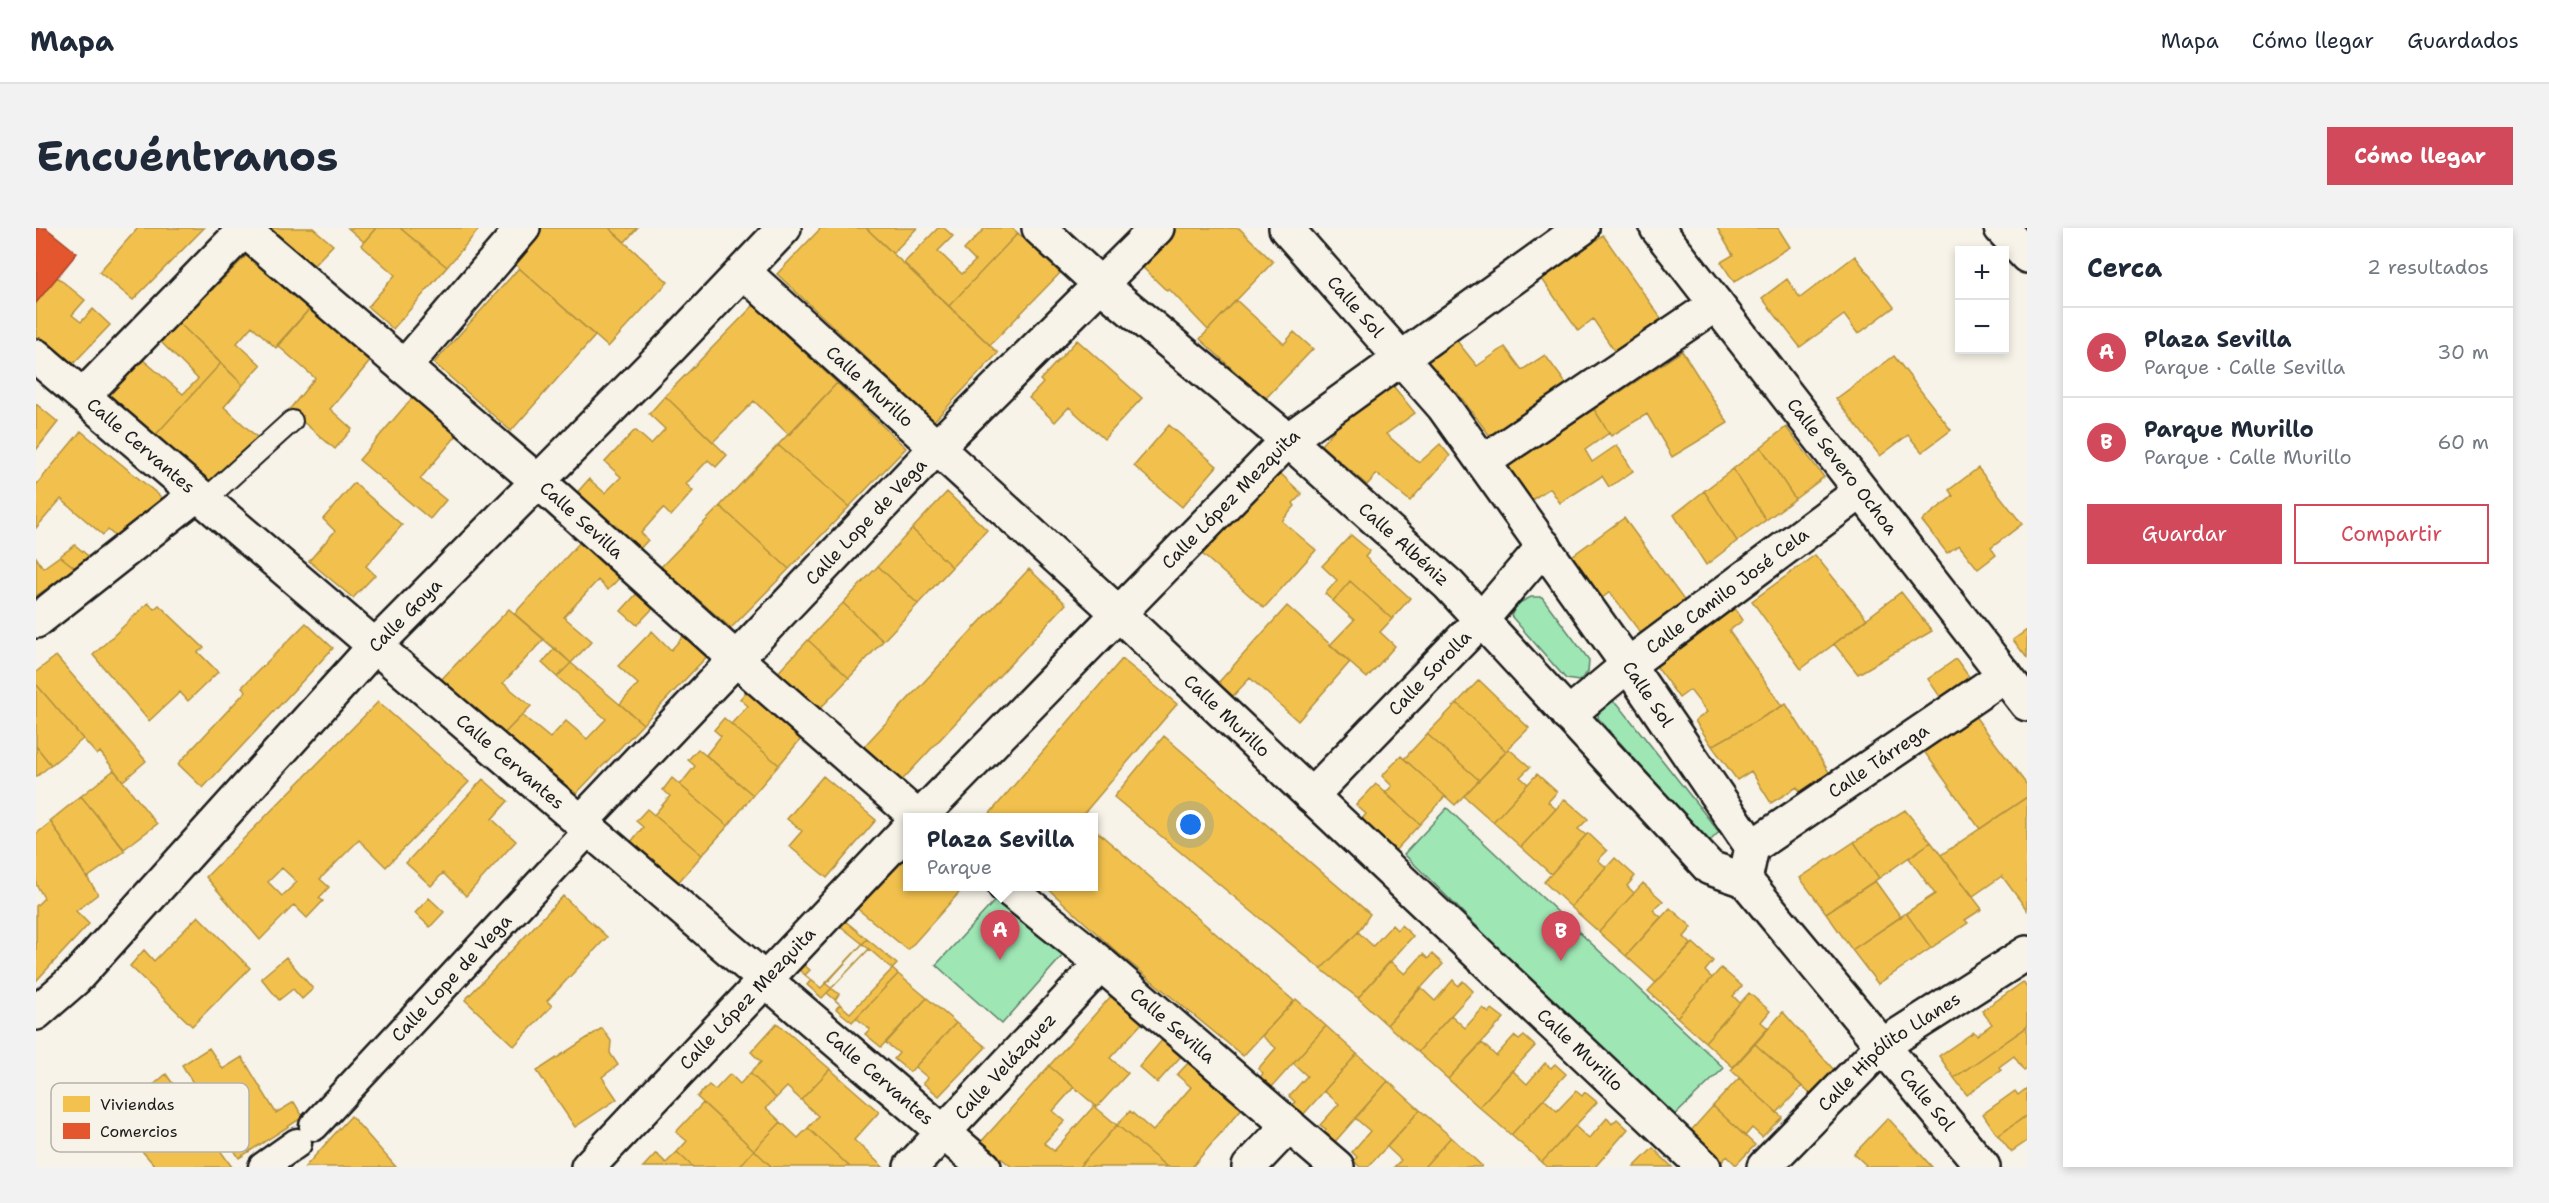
<!DOCTYPE html>
<html lang="es">
<head>
<meta charset="utf-8">
<style>
  body { margin:0; font-family:"Shantell Sans",sans-serif; background:#f2f2f3; color:#1f2937 }
  .controls { position:absolute; right:18px; top:18px; display:grid; overflow:hidden; border-radius:0px; box-shadow:0 3px 9px #0003 }
  .controls button { width:54px; height:54px; display:grid; place-items:center; padding:0; border:0; border-bottom:2px solid #e0e1e3; background:#fff; color:#1f2937; font:30px sans-serif }
  .you { position:absolute; left:1155px; top:597px; width:21px; height:21px; margin:-15px; border:4px solid #fff; border-radius:50%; background:#1a73e8; box-shadow:0 0 0 9px #1a73e833 }
  .badge { display:grid; place-items:center; width:39px; height:39px; border-radius:50%; background:#d1495b; color:#fff; font-size:20px; font-weight:700 }
  .pin { position:absolute; translate:-50% -50px; filter:drop-shadow(0 2px 3px #0008) }
  .pin::after { content:''; position:absolute; top:32px; width:21px; height:18px; background:inherit; clip-path:polygon(0 0,100% 0,50% 100%) }
  .popup { position:absolute; left:867px; top:585px; width:195px; height:78px; box-sizing:border-box; display:grid; place-content:center; border-radius:0px; background:#fff; filter:drop-shadow(0 2px 4px #0005); font-size:20px; white-space:nowrap; color:#747a83 }
  .popup b { font-size:22px; color:#1f2937 }
  .popup::after { content:''; position:absolute; left:50%; top:100%; margin-left:-12px; border:12px solid transparent; border-top-color:#fff }
  .list { margin:0; padding:0; list-style:none }
  h2 { display:flex; justify-content:space-between; align-items:center; height:78px; margin:0; padding:0 24px; font-size:26px }
  h2 small { font-size:20px; font-weight:400; color:#747a83 }
  .list li { display:grid; grid-template-columns:39px 1fr auto; gap:18px; align-items:center; box-sizing:border-box; height:90px; padding:0 24px; border-top:2px solid #e0e1e3 }
  .list b { display:block; font-size:22px; white-space:nowrap }
  .list p { margin:0; font-size:20px; white-space:nowrap; color:#747a83 }
  .list em { font-size:20px; font-style:normal; color:#747a83 }
  .actions { display:flex; gap:12px; padding:18px 24px }
  .actions a { flex:1; padding:14px 0; border:2px solid #d1495b; border-radius:0px; text-align:center; font-size:21px; color:#d1495b }
  .actions .main { background:#d1495b; color:#fff }
  .map { position:relative; flex:none; width:1991px; height:939px; overflow:hidden; border-radius:0px }
  header { display:flex; align-items:center; gap:36px; box-sizing:border-box; height:84px; padding:0 30px; background:#fff; border-bottom:2px solid #e0e1e3 }
  header strong { font-size:28px }
  nav { display:flex; gap:33px; margin-inline-start:auto; font-size:21px }
  .intro { display:flex; align-items:center; justify-content:space-between; box-sizing:border-box; height:144px; padding:0 36px }
  h1 { margin:0; font-size:42px }
  .button { padding:15px 27px; border-radius:0px; background:#d1495b; color:#fff; font-size:21px; font-weight:700 }
  main { display:flex; gap:36px; padding:0 36px }
  aside { flex:1; background:#fff; border-radius:0px; box-shadow:0 3px 9px #0003 }
  .map>svg:first-child { display:block }
  .green { fill:#9ee6b4; stroke:#5d8168; stroke-width:1.5 }
  .homes { fill:#f2c14e; stroke:#b2903f; stroke-width:1.5; fill-rule:evenodd }
  .shops { fill:#e4572e; stroke:#a84529; stroke-width:1.5 }
  .lines { fill:none; stroke-linecap:round; stroke-linejoin:round }
  .service-casing { stroke:#1c1c1c; stroke-width:24 }
  .pedestrian-casing { stroke:#1c1c1c; stroke-width:33 }
  .minor-casing { stroke:#1c1c1c; stroke-width:38 }
  .tertiary-casing { stroke:#1c1c1c; stroke-width:38 }
  .service { stroke:#f7f3e8; stroke-width:20 }
  .pedestrian { stroke:#f7f3e8; stroke-width:28 }
  .minor { stroke:#f7f3e8; stroke-width:33 }
  .tertiary { stroke:#f7f3e8; stroke-width:33 }
  .labels { text-anchor:middle; stroke-width:6; stroke-linejoin:round; paint-order:stroke }
  .street-label { font-size:18px; fill:#1c1c1c; stroke:#f7f3e8 }
  .key { fill:#f7f3e8; stroke:#b5b2ab; stroke-width:1.5 }
  .key-label { font-size:16px; fill:#1c1c1c }
</style>
</head>
<body>
<header>
<strong>Mapa</strong>
<nav><a>Mapa</a><a>Cómo llegar</a><a>Guardados</a></nav>
</header>
<div class="intro"><h1>Encuéntranos</h1><a class="button">Cómo llegar</a></div>
<main>
<div class="map">
<svg width="1991" height="939" viewBox="0 0 1991 939">
  <rect width="100%" height="100%" fill="#f7f3e8"/>
  <filter id="ink" filterUnits="userSpaceOnUse"><feTurbulence type="fractalNoise" baseFrequency=".0167" numOctaves="2"/><feDisplacementMap in="SourceGraphic" scale="12" xChannelSelector="R" yChannelSelector="G"/><feConvolveMatrix kernelMatrix="1 2 1 2 8 2 1 2 1" color-interpolation-filters="sRGB"/></filter>
  <g filter="url(#ink)">
    <path class="green" d="M1495 369H1506L1553 432 1552 444 1543 453 1530 451 1475 388 1481 376Z
      M1572 471 1582 476 1683 604 1673 614 1562 490 1563 477Z
      M1411 580 1688 840 1635 891 1368 626Z
      M963 668 1028 726 966 796 900 737Z"/>
    <path class="homes" d="M102 0H168L97 72 63 44Z
      M232 0H277L297 17 278 37Z
      M312 0H340L328 14Z
      M340 0H364L411 39 357 101 332 79 359 47 325 17Z
      M364 0H444L411 39Z
      M500 0H573L632 54 572 119 473 31Z
      M573 0H601L589 14Z
      M785 0H830L962 125 898 193 741 46Z
      M830 0H881L857 25Z
      M902 0H908L917 8 902 23 926 46 939 33 928 22 949 0H976L982 5 913 78 868 35Z
      M1134 0H1203L1237 34 1172 102 1133 61 1131 63 1102 35Z
      M1681 0H1742L1754 19 1698 54 1685 34 1697 27Z
      M982 5 1024 45 954 117 913 78Z
      M1567 7 1629 96 1581 127 1557 91 1542 103 1506 51Z
      M214 24 275 79 240 120 216 98 201 115 225 137 207 157 143 95Z
      M1819 28 1858 79 1822 106 1808 87 1764 119 1726 70 1751 51 1764 70Z
      M483 40 559 108 475 203 398 135Z
      M21 49 49 72 36 87 45 94 57 81 74 97 34 139 0 110V75Z
      M1200 72 1248 116 1258 104 1277 121 1229 171 1164 111Z
      M718 77 801 155 753 207 718 173 677 214 629 168Z
      M275 79 336 131 294 181 316 201 299 221 253 182 279 150 241 117Z
      M143 95 185 135 115 212 59 165 99 125 147 166 162 151 125 114Z
      M1041 112 1106 170 1068 211 1033 179 1019 194 993 170 1007 155 1004 152Z
      M1421 113 1441 138 1469 119 1486 142 1509 127 1534 161 1457 212 1421 164 1411 171 1385 139Z
      M1646 123 1692 195 1636 229 1611 186 1575 208 1558 181Z
      M1858 128 1915 202 1886 224 1872 207 1844 228 1800 171Z
      M185 135 207 157 188 179 222 210 171 260 115 212Z
      M1354 154 1379 185 1350 206 1383 235 1404 216 1414 228 1374 273 1341 246 1331 257 1285 217 1319 178Z
      M801 155 870 220 813 279 742 217Z
      M382 163 427 200 384 251 410 272 394 291 323 232Z
      M629 168 691 227 680 239 672 232 650 256 657 263 635 288 627 280 605 305 612 312 600 325 538 268 553 251 569 265 585 249 569 234 599 202 615 216 629 201 613 186Z
      M0 176 22 194 0 222Z
      M1558 181 1573 205 1549 222 1556 234 1581 217 1597 243 1573 259 1566 248 1524 275 1514 260 1494 273 1471 238Z
      M1133 197 1181 238 1146 279 1098 238Z
      M1750 199 1788 249 1759 271 1725 219Z
      M45 203 130 273 82 311 72 302 67 307 25 271 0 300V257Z
      M742 217 813 279 753 341 684 278Z
      M1725 219 1759 271 1730 292 1697 241Z
      M1942 240 1986 296 1955 320 1960 327 1942 341 1923 317 1911 325 1886 293 1917 268 1913 262Z
      M1697 241 1730 292 1701 313 1668 263Z
      M1244 245 1266 266 1257 275 1259 278 1246 293 1280 322 1228 380 1166 326 1231 253Z
      M318 255 366 297 330 338 339 347 317 370 273 333 299 303 287 291Z
      M1668 263 1701 313 1670 337 1638 287Z
      M911 264 951 302 916 339 876 301Z
      M684 278 753 341 695 400 625 339Z
      M1588 290 1650 375 1607 408 1574 364 1566 370 1536 328Z
      M876 301 916 339 882 376 842 338Z
      M1315 307 1334 323 1329 329 1374 370 1356 391 1314 353 1297 373 1289 366 1301 352 1286 338Z
      M546 312 586 347 572 362 562 352 528 389 556 413 535 435 478 386Z
      M39 317 57 332 43 343 24 328Z
      M1779 327 1831 391 1765 441 1716 373Z
      M24 328 43 343 20 361 17 356 0 368V329L7 340Z
      M842 338 882 376 847 413 807 375Z
      M993 341 1030 376 857 562 820 527Z
      M1314 353 1356 391 1344 404 1359 418 1331 450 1294 417 1318 392 1297 373Z
      M604 362 621 376 601 397 585 383Z
      M1865 364 1896 403 1822 446 1798 416Z
      M112 375 118 381 123 377 168 420 162 424 182 444 152 473 144 464 113 493 57 427Z
      M807 375 847 413 813 450 772 412Z
      M1696 376 1707 392 1693 403 1746 478 1676 518 1659 493 1671 484 1654 462 1643 470 1618 435Z
      M1251 378 1314 434 1262 493 1214 450 1197 468 1182 455Z
      M473 381 508 411 467 455 495 478 464 510 400 457Z
      M270 395 297 420 167 560 142 536 210 463 206 459Z
      M1991 402V430L1977 412Z
      M616 403 635 422 652 403 676 423 607 496 584 476 602 456 582 438Z
      M772 412 813 450 778 487 737 450Z
      M519 420 535 435 521 449 506 435Z
      M20 428 110 533 87 553 64 524 61 527 0 456V444Z
      M1086 431 1141 476 1044 590H950Z
      M1920 431 1937 454 1907 473 1892 451Z
      M535 435 607 496 536 570 464 510 486 487 514 510 530 493 551 511 570 491 521 449Z
      M1443 452 1493 500 1470 523 1421 475Z
      M0 456 47 511 15 537 0 518Z
      M714 459 769 506 743 537 695 496 712 478 704 471Z
      M342 474 433 554 350 639 323 612 284 651 293 659 283 670 287 673 271 690 258 677 224 712 170 649ZM246 640 261 654 246 668 232 654Z
      M1421 475 1470 523 1443 552 1391 506Z
      M1750 476 1798 552 1770 572 1761 559 1735 575 1715 543 1701 552 1676 518Z
      M1938 487 1991 557V569L1944 601 1887 522Z
      M688 490 743 537 717 567 670 527 685 508 678 502Z
      M1391 506 1443 552 1419 577 1368 531Z
      M1128 508 1334 686 1322 704 1285 741 1078 569Z
      M0 518 15 537 0 549Z
      M662 521 717 567 692 598 644 557 659 538 652 532Z
      M1473 521 1494 539 1484 549 1492 556 1457 594 1428 568Z
      M1365 528 1409 568 1384 596 1349 565 1356 558 1346 548Z
      M78 542 121 596 88 621 45 568Z
      M1501 546 1521 564 1512 574 1520 581 1485 619 1457 594Z
      M787 548 840 592 791 650 753 618 766 603 751 591Z
      M636 550 692 598 666 627 618 587 634 568 627 562Z
      M447 551 472 573 456 591 480 613 430 668 407 645 395 658 370 635Z
      M1340 556 1384 596 1355 627 1321 597 1330 586 1320 577Z
      M45 568 89 623 51 650 14 593Z
      M1991 569V682L1966 648 1937 668 1905 627Z
      M1529 571 1552 591 1542 601 1550 607 1515 646 1485 619Z
      M611 581 666 627 639 658 591 619 607 599 600 593Z
      M1869 582 1895 614 1843 650 1818 614Z
      M15 594 62 666 40 683 53 696 0 753V678L8 670 0 656V606Z
      M1057 600 1258 773 1207 828 1081 724 1009 658H1057Z
      M1552 605 1571 623 1562 632 1570 639 1535 679 1508 654Z
      M1818 614 1843 650 1790 685 1764 650Z
      M1895 614 1946 681 1929 692 1932 695 1895 720 1870 685 1899 666 1873 630Z
      M871 622V658H929L872 722 818 678Z
      M1579 630 1599 648 1591 658 1598 665 1563 704 1535 679Z
      M1839 653 1865 689 1816 722 1790 685Z
      M1607 655 1627 673 1617 682 1625 689 1590 728 1563 704Z
      M527 668 571 709 511 773 516 778 478 818 429 772Z
      M393 670 408 684 394 699 379 685Z
      M1634 680 1656 699 1648 709 1655 716 1620 755 1590 728Z
      M1870 685 1895 720 1842 756 1816 722Z
      M802 687 831 711 785 760 769 747 774 742 761 731Z
      M162 688 214 740 156 798 94 738 108 722 118 733Z
      M803 697 833 721 786 770 771 757 775 752 762 741Z
      M1356 697 1361 702 1365 697 1377 708 1322 770 1285 741 1322 704 1337 718Z
      M831 711 861 736 814 785 799 772 803 766 790 756Z
      M1657 715 1677 733 1669 743 1676 750 1641 789 1612 763Z
      M833 721 862 746 816 794 800 781 804 776 791 765Z
      M1387 726 1392 731 1396 726 1407 736 1351 797 1322 770 1354 733 1369 746Z
      M250 729 277 761 266 771 257 761 243 772 225 750Z
      M1685 740 1706 758 1697 768 1704 775 1669 814 1641 789Z
      M862 746 891 770 845 819 829 806 834 801 820 790Z
      M1417 752 1422 758 1427 753 1437 763 1382 824 1351 797 1384 759 1399 773Z
      M1987 754 1991 760V799L1918 850 1903 828 1938 804 1941 807 1956 796 1946 783Z
      M1713 765 1734 783 1725 794 1732 800 1697 839 1669 814Z
      M1076 767 1107 794 1074 830 1092 845 1061 879 1013 838Z
      M891 770 920 795 874 844 858 831 863 825 850 815Z
      M1260 771 1290 798 1235 860 1224 850 1227 845 1222 841 1240 820 1226 808Z
      M1447 780 1453 785 1456 781 1468 790 1412 851 1382 824 1415 787 1429 800Z
      M1747 784 1804 849 1781 872 1719 816Z
      M741 795 794 841 765 872 751 859 740 870 714 845 725 834 715 824Z
      M920 795 950 819 903 868 887 855 892 850 879 839Z
      M1290 798 1321 826 1266 888 1255 878 1259 874 1253 868 1271 848 1257 835Z
      M1991 799V841L1988 843 1978 828 1963 839 1965 842 1931 867 1918 850Z
      M566 800 575 813 574 825 582 837 566 849 581 871 539 899 501 843Z
      M1478 808 1483 812 1488 808 1499 818 1443 879 1412 851 1446 815 1460 828Z
      M1127 811 1146 827 1121 855 1103 839Z
      M1719 816 1766 858 1741 885 1695 842Z
      M173 820 187 841 206 829 240 885 258 874 267 889 203 930 146 837Z
      M1321 826 1352 853 1297 916 1286 906 1290 901 1284 897 1303 876 1288 863Z
      M1154 833 1207 879 1156 939H1131L1081 897 1094 883 1117 903 1155 859 1141 847Z
      M1509 835 1515 840 1519 836 1530 846 1475 907 1443 879 1476 842 1491 856Z
      M1013 838 1038 859 1017 883 1029 893 1008 915 1018 923 1058 878 1081 897 1043 939H976L945 914Z
      M794 841 843 884 818 912 847 939H814L772 900 782 888 765 872Z
      M714 845 740 870 730 880 745 894 718 922 661 869 673 857 679 862 694 846 704 856Z
      M130 846 151 876 196 939H120L78 891Z
      M1703 850 1746 889 1726 909 1716 900 1709 908 1677 878Z
      M1352 853 1384 882 1332 939H1324L1318 933 1321 929 1316 924 1334 903 1319 890Z
      M1991 860V887L1962 908 1947 886 1979 863 1982 867Z
      M1540 863 1546 868 1549 864 1561 874 1506 934 1475 907 1508 871 1521 883Z
      M667 875 718 922 703 939H657L641 924 651 913 640 904Z
      M1677 878 1719 917 1700 937 1691 928 1683 937 1651 907Z
      M1384 882 1415 909 1388 939H1358L1365 932 1351 919Z
      M1991 887V913L1975 924 1962 908Z
      M315 888 360 939H269L294 911Z
      M1571 890 1576 896 1581 891 1592 901 1559 939H1511L1506 934 1539 898 1553 911Z
      M1852 890 1896 939H1828L1830 937 1818 926Z
      M745 894 762 910 772 900 814 939H736L718 922Z
      M1081 897 1131 939H1043Z
      M1415 909 1446 938 1445 939H1388Z
      M1617 920 1636 939H1598Z
      M718 922 736 939H703Z
      M641 924 657 939H607L620 925 630 935Z"/>
    <path class="shops" d="M0 0H10L41 25 0 75Z"/>
    <g class="lines">
      <defs>
        <path id="service" d="M169 272 256 193"/>
        <g id="pedestrian">
          <path id="s1" d="M278 898 554 601"/>
          <path d="M227 939 261 915"/>
        </g>
        <g id="minor">
          <path id="s2" d="M206 0 520 269 699 430 882 590"/>
          <path id="s3" d="M1003 0 1065 57 1252 212 1413 357 1674 640 1709 652"/>
          <path id="s4" d="M1250 0 1407 178 1592 437 1716 619 1709 652 1947 939"/>
          <path id="s5" d="M1621 0 1991 476"/>
          <path d="M1965 0 1991 28"/>
          <path id="s6" d="M708 44 1081 384 1668 939"/>
          <path id="s7" d="M0 128 948 939"/>
          <path d="M368 139 487 0"/>
          <path d="M47 168 210 0"/>
          <path d="M1447 234 1680 76"/>
          <path d="M0 393 161 266"/>
          <path id="s8" d="M1532 487 1592 437 1824 264"/>
          <path id="s9" d="M1275 568 1445 392 1508 318"/>
          <path id="s10" d="M883 590 1252 212 1546 0"/>
          <path id="s11" d="M545 594 901 219 1121 0"/>
          <path id="s12" d="M1716 619 1969 447"/>
          <path id="s13" d="M969 658 1043 717 1301 939"/>
          <path id="s14" d="M552 939 871 602"/>
          <path id="s15" d="M875 939 1065 736"/>
          <path d="M1213 939 1253 897"/>
          <path id="s16" d="M1728 939 1847 817 1991 725"/>
        </g>
        <g id="tertiary">
          <path id="s17" d="M0 785 39 751 339 418 633 121 748 0"/>
        </g>
      </defs>
      <use href="#service" class="service-casing"/>
      <use href="#pedestrian" class="pedestrian-casing"/>
      <use href="#minor" class="minor-casing"/>
      <use href="#tertiary" class="tertiary-casing"/>
      <use href="#service" class="service"/>
      <use href="#pedestrian" class="pedestrian"/>
      <use href="#minor" class="minor"/>
      <use href="#tertiary" class="tertiary"/>
    </g>
  </g>
  <g class="labels">
    <g class="street-label">
      <text dy="6" stroke="none"><textPath href="#s4" startOffset="105">Calle Sol</textPath></text>
      <text dy="6" stroke="none"><textPath href="#s6" startOffset="170">Calle Murillo</textPath></text>
      <text dy="6" stroke="none"><textPath href="#s7" startOffset="138">Calle Cervantes</textPath></text>
      <text dy="6" stroke="none"><textPath href="#s5" startOffset="302">Calle Severo Ochoa</textPath></text>
      <text dy="6" stroke="none"><textPath href="#s10" startOffset="446">Calle López Mezquita</textPath></text>
      <text dy="6" stroke="none"><textPath href="#s2" startOffset="448">Calle Sevilla</textPath></text>
      <text dy="6" stroke="none"><textPath href="#s11" startOffset="414">Calle Lope de Vega</textPath></text>
      <text dy="6" stroke="none"><textPath href="#s3" startOffset="483">Calle Albéniz</textPath></text>
      <text dy="6" stroke="none"><textPath href="#s8" startOffset="202">Calle Camilo José Cela</textPath></text>
      <text dy="6" stroke="none"><textPath href="#s17" startOffset="543">Calle Goya</textPath></text>
      <text dy="6" stroke="none"><textPath href="#s9" startOffset="171">Calle Sorolla</textPath></text>
      <text dy="6" stroke="none"><textPath href="#s4" startOffset="591">Calle Sol</textPath></text>
      <text dy="6" stroke="none"><textPath href="#s6" startOffset="656">Calle Murillo</textPath></text>
      <text dy="6" stroke="none"><textPath href="#s7" startOffset="624">Calle Cervantes</textPath></text>
      <text dy="6" stroke="none"><textPath href="#s12" startOffset="153">Calle Tárrega</textPath></text>
      <text dy="6" stroke="none"><textPath href="#s1" startOffset="202">Calle Lope de Vega</textPath></text>
      <text dy="6" stroke="none"><textPath href="#s14" startOffset="232">Calle López Mezquita</textPath></text>
      <text dy="6" stroke="none"><textPath href="#s13" startOffset="218">Calle Sevilla</textPath></text>
      <text dy="6" stroke="none"><textPath href="#s6" startOffset="1142">Calle Murillo</textPath></text>
      <text dy="6" stroke="none"><textPath href="#s16" startOffset="171">Calle Hipólito Llanes</textPath></text>
      <text dy="6" stroke="none"><textPath href="#s15" startOffset="138">Calle Velázquez</textPath></text>
      <text dy="6" stroke="none"><textPath href="#s7" startOffset="1110">Calle Cervantes</textPath></text>
      <text dy="6" stroke="none"><textPath href="#s4" startOffset="1095">Calle Sol</textPath></text>
    </g>
  </g>
  <rect x="15" y="855" width="198" height="69" rx="9" class="key"/>
  <rect x="27" y="868" width="27" height="16" fill="#f2c14e"/>
  <rect x="27" y="895" width="27" height="16" fill="#e4572e"/>
  <g class="key-label">
    <text x="64" y="882">Viviendas</text>
    <text x="64" y="909">Comercios</text>
  </g>
</svg>
<div class="controls">
<button>+</button>
<button>−</button>
</div>
<div class="you"></div>
<div class="pin badge" style="left:964px;top:732px">A</div>
<div class="popup"><b>Plaza Sevilla</b>Parque</div>
<div class="pin badge" style="left:1525px;top:733px">B</div>
</div>
<aside>
<h2>Cerca<small>2 resultados</small></h2>
<ul class="list">
<li><span class="badge">A</span><div><b>Plaza Sevilla</b><p>Parque · Calle Sevilla</p></div><em>30 m</em></li>
<li><span class="badge">B</span><div><b>Parque Murillo</b><p>Parque · Calle Murillo</p></div><em>60 m</em></li>
</ul>
<div class="actions"><a class="main">Guardar</a><a>Compartir</a></div>
</aside>
</main>
</body>
</html>
